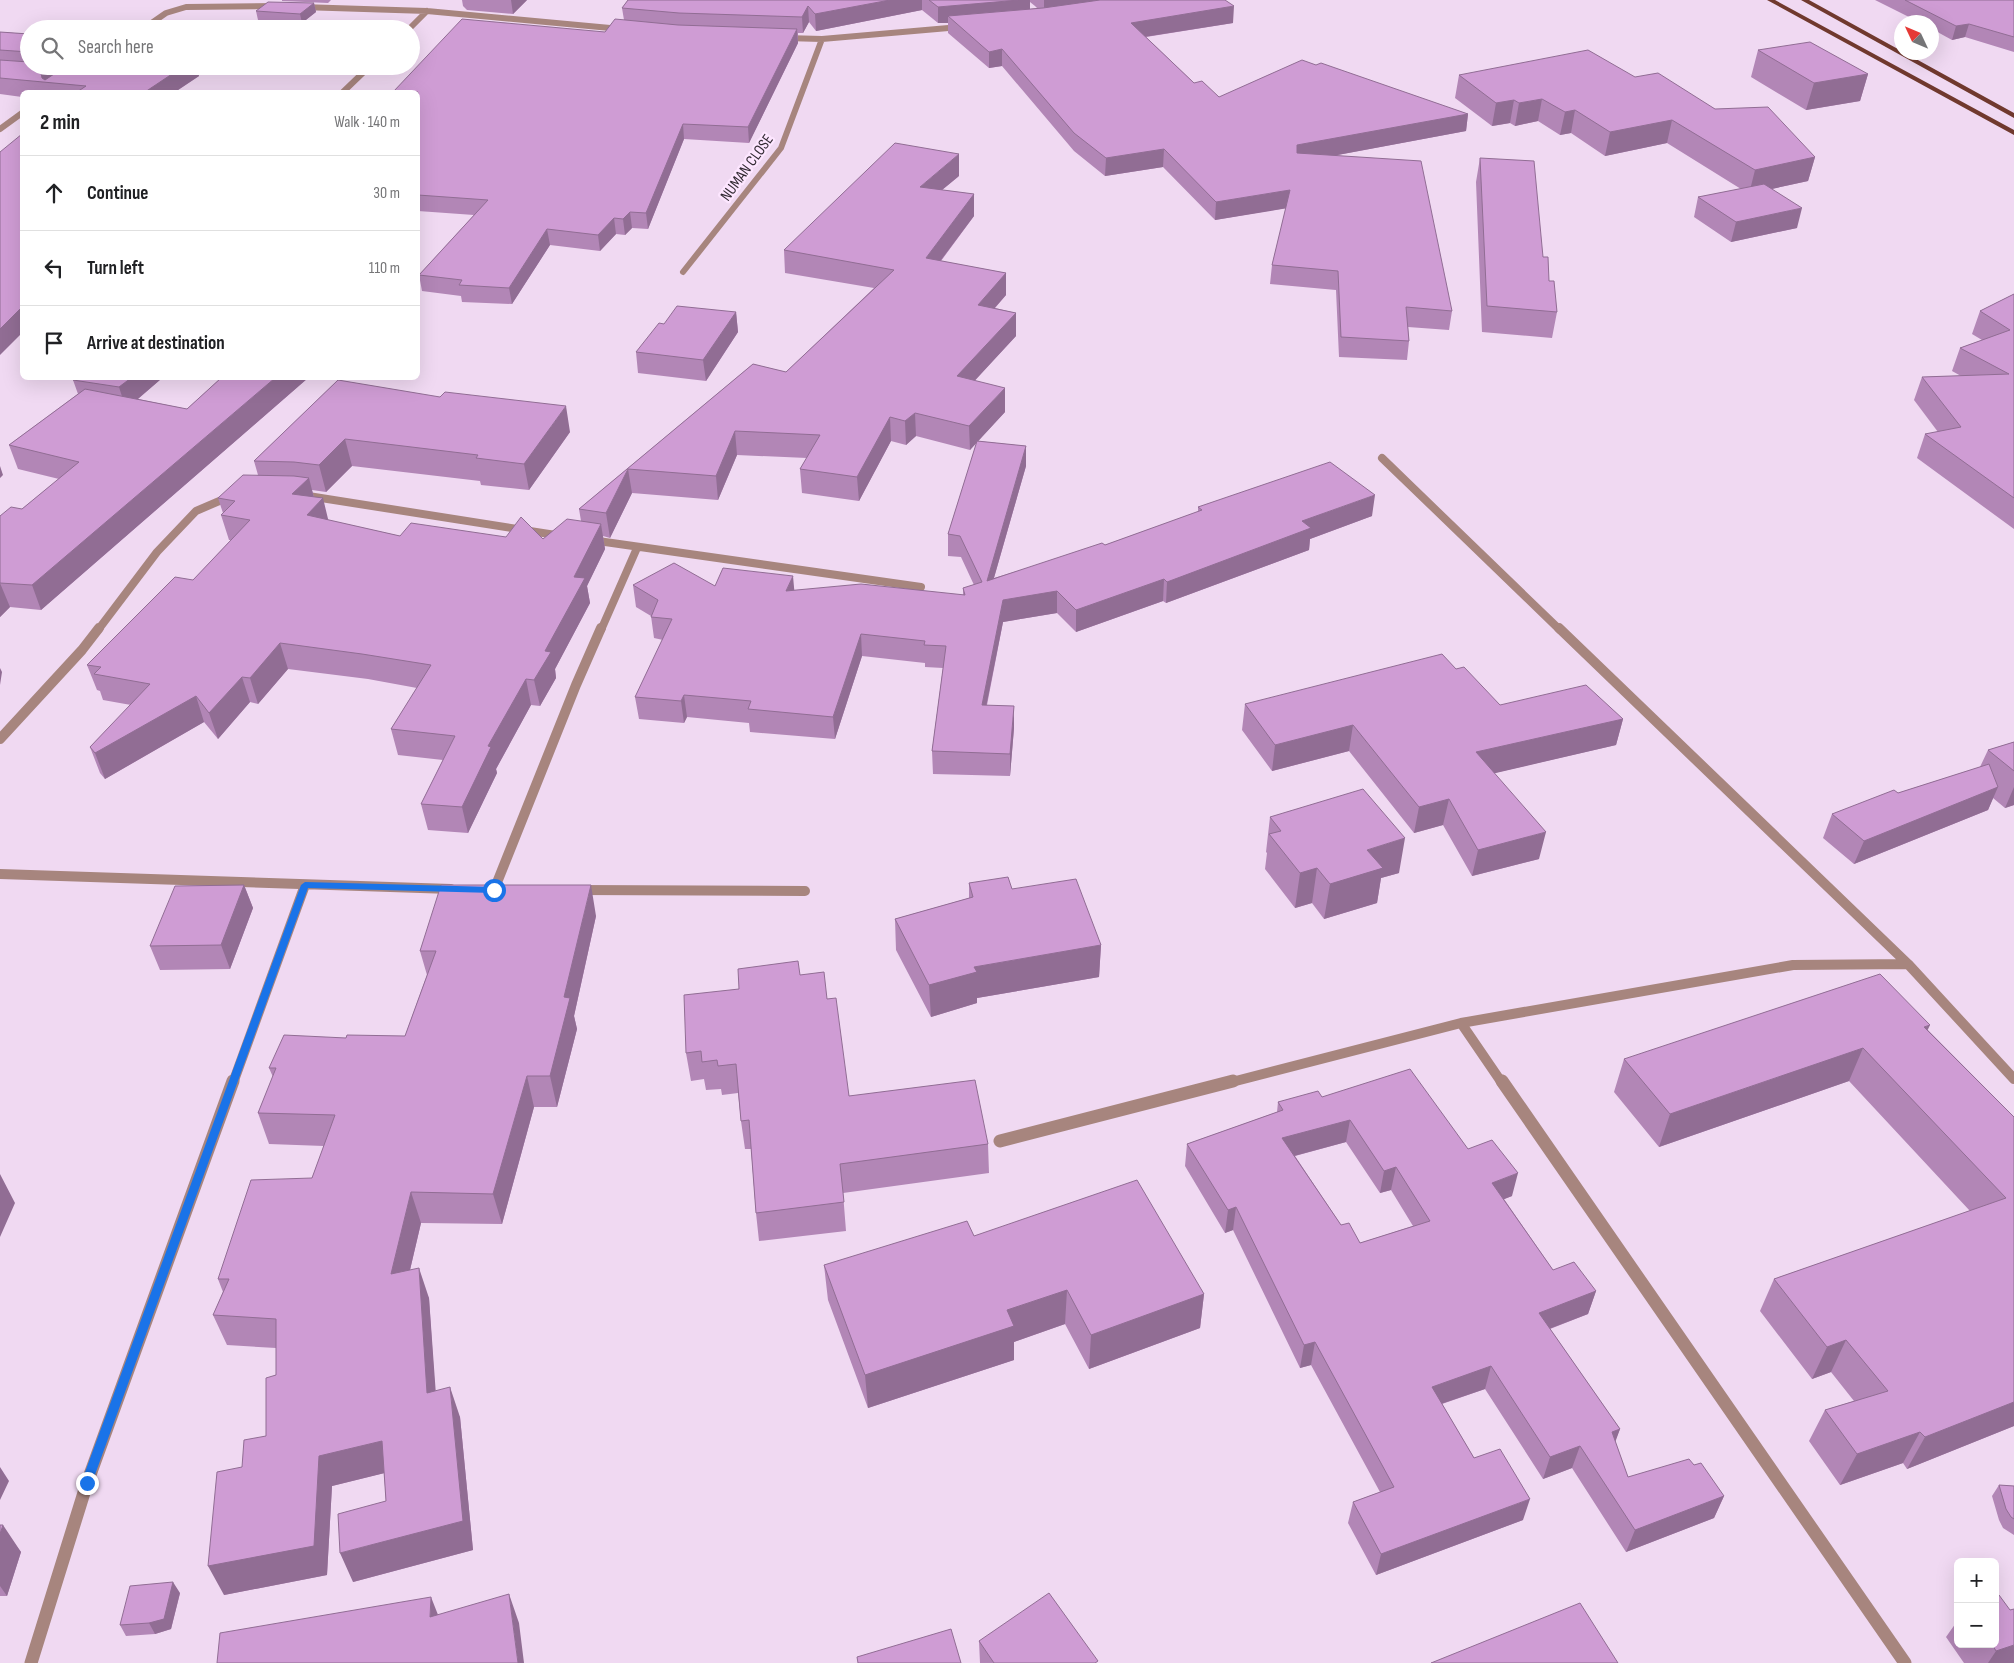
<!DOCTYPE html>
<html lang="en">
<head>
<meta charset="utf-8">
<style>
  body { margin:0; font-family:"Sofia Sans Condensed",sans-serif; background:#f6f6f6; color:#202124 }
  .controls { position:absolute; right:15px; bottom:15px; display:grid; overflow:hidden; border-radius:8px; box-shadow:0 5px 20px #0002 }
  .controls button { width:45px; height:45px; display:grid; place-items:center; padding:0; border:0; border-bottom:1px solid #e0e0e0; background:#fff; color:#202124; font:25px sans-serif }
  .compass { position:absolute; left:1894px; top:15px; width:45px; height:45px; border-radius:50%; background:#fff; box-shadow:0 5px 20px #0002; rotate:314deg }
  .stop { position:absolute; width:15px; height:15px; margin:-11px; border:4px solid #1a73e8; border-radius:50%; background:#fff }
  .stop.end { background:#1a73e8; border-color:#fff; box-shadow:0 1px 5px #0008 }
  .list { margin:0; padding:0; list-style:none }
  h2 { display:flex; justify-content:space-between; align-items:center; height:65px; margin:0; padding:0 20px; font-size:21px }
  h2 small { font-size:16px; font-weight:400; color:#757577 }
  .list li { display:grid; grid-template-columns:32px 1fr auto; gap:15px; align-items:center; box-sizing:border-box; height:75px; padding:0 20px; border-top:1px solid #e0e0e0 }
  .list b { display:block; font-size:19px; white-space:nowrap }
  .list em { font-size:16px; font-style:normal; color:#757577 }
  .icon { flex:none; width:28px; height:28px; fill:none; stroke:currentColor; stroke-width:2; stroke-linecap:round; stroke-linejoin:round }
  .map { position:relative; flex:none; width:2014px; height:1663px; overflow:hidden }
  .search { position:absolute; background:#fff; box-shadow:0 5px 20px #0002; left:20px; top:20px; width:400px; height:55px; display:flex; align-items:center; gap:12px; box-sizing:border-box; padding:0 18px; border-radius:28px; color:#757577; font-size:19px }
  .panel { position:absolute; background:#fff; box-shadow:0 5px 20px #0002; left:20px; top:90px; width:400px; height:290px; border-radius:8px }
  .map>svg:first-child { display:block }
  .lines { fill:none; stroke-linecap:round; stroke-linejoin:round }
  .street-far3 { stroke:#a7857e; stroke-width:6 }
  .street-far2 { stroke:#a7857e; stroke-width:8 }
  .street-far1 { stroke:#a7857e; stroke-width:10 }
  .street { stroke:#a7857e; stroke-width:13 }
  .primary { fill:#70392e; fill-rule:evenodd }
  .wall { fill:#b286b6; fill-rule:evenodd }
  .shaded-wall { fill:#916d94 }
  .building { fill:#cf9cd4; stroke:#916d94; fill-rule:evenodd }
  .route { fill:#1a73e8 }
  .labels { text-anchor:middle; stroke-width:4.5; stroke-linejoin:round; paint-order:stroke }
  .far-street-label { font-size:16px; fill:#332b34; stroke:#fde6ff }
</style>
</head>
<body>
<div class="map">
<svg width="2014" height="1663" viewBox="0 0 2014 1663">
  <rect width="100%" height="100%" fill="#f0d9f2"/>
  <g class="lines">
    <path class="street-far3" d="M301 7 427 11 621 29
      M143 29 166 13 186 7 277 6
      M409 29 427 11
      M785 38 822 39 960 27
      M343 92 370 66
      M0 129 22 113
      M683 272 781 148 822 39"/>
    <path class="street-far2" d="M1382 458 1560 630
      M302 495 562 536
      M591 540 921 587
      M98 630 157 552 196 511 231 496
      M601 630 637 548"/>
    <path class="street-far1" d="M1559 628 1908 964 2014 1079
      M0 739 82 650 99 628
      M0 874 451 889
      M494 890 576 685 601 628
      M578 890 805 891
      M1461 1023 1502 1083
      M233 1083 305 885
      M1228 1083 1461 1023 1793 965 1908 964"/>
    <path class="street" d="M1502 1081 1905 1663
      M1000 1141 1233 1081
      M31 1663 87 1483 233 1081"/>
    <path class="primary" d="M1767 0H1775L2014 130V135Z
      M1801 0H1809L2014 113V118Z"/>
  </g>
  <path class="wall" d="M282 0H331L328 3 282 1Z
    M462 0H527L513 14 467 10 463 6Z
    M628 0H1225L1233 23 1146 37 1194 83 1219 97 1468 114 1466 131 1337 155 1452 311 1449 330 1408 327 1409 341 1407 360 1339 357 1336 290 1270 284 1272 265 1286 208 1215 220 1163 167 1105 176 1074 151 1002 66 989 68 948 33V23H938L922 10 816 31 809 22 803 33H798V43L749 143 684 139 648 229 632 228 625 235 616 234 600 251 550 245 512 304 462 302 461 296 422 291 419 275 474 215 418 211V92L605 32 624 20 622 8ZM1030 2 1035 6 1037 8 1030 9Z
    M1875 0H2014V52L1965 37 1952 40 1932 29V22H1919Z
    M314 3 316 12 302 23 258 20 256 11Z
    M0 32 29 34V66H196L199 76 175 92H22V97L0 94Z
    M1758 50 1868 74 1860 101 1806 110 1751 77Z
    M1459 75 1635 77 1715 109 1815 157 1808 181 1771 189 1797 228 1731 242 1694 217 1698 197 1741 189 1667 143 1605 156 1571 133 1560 135 1538 121 1515 126 1510 123 1492 126 1455 98Z
    M1480 158 1543 257 1557 312 1552 338 1482 332 1476 182Z
    M959 176 942 190 974 194V216L941 261 1006 273V295L995 308 1016 313V336L974 381 1005 412 978 441 1026 446V466L994 578 1105 545 1198 512V507L1372 516 1310 539 1309 550 1166 603 1163 601 1076 632 1057 613 1003 622 987 705 1014 728 1010 776 933 774 932 751 943 668 925 667V663L862 656 835 739 750 732 749 723 687 717 684 723 639 719 635 697 663 640 654 638 651 616 636 607 633 585 715 586 794 590 963 595V588L974 585 961 557 948 556V534L977 442 970 450 916 436 906 445 891 441 859 501 802 493 800 469 807 458 737 455 718 500 632 493 610 538 603 536 605 549 587 586 590 603 555 669 556 678 540 706 531 705 496 769 497 773 468 833 428 830 421 804 443 760 398 755 391 729 417 688 368 679 288 669 258 704 250 702 218 739 204 722 105 779 100 773 90 747 131 705 103 700 100 691 97 690 87 665 193 580 231 540H229L221 515 223 513 218 498 258 475 254 461 338 380 570 432 529 490 481 485 480 481 352 466 326 492 312 490 314 497 328 520 400 536 506 537 543 539 581 521 579 509 753 364 786 372 874 288 785 273 784 250Z
    M2014 294V529L1917 458 1925 434 1938 432 1914 400 1922 377 1961 376 1952 371 1960 348 1982 340 1972 334 1980 311Z
    M736 312 738 332 706 381 638 373 636 352 664 324Z
    M221 378H308L41 610 10 607 0 617V516L22 509 59 479 18 469 9 445 78 394 73 380 161 379 138 399 187 409Z
    M1456 669 1500 705 1623 719 1616 745 1494 773 1539 859 1472 876 1443 825 1414 833 1349 751 1272 771 1242 730 1245 704Z
    M2014 742V805L2005 808 1993 798 1988 810 1854 864 1823 838 1832 814 1980 767 1988 750Z
    M1270 817 1399 873 1381 878 1377 903 1324 919 1312 903 1295 908 1265 869 1267 853 1266 852Z
    M969 883 1012 889 1101 945 1099 977 977 998V1003L931 1017 896 950 895 919 969 898Z
    M244 885 253 908 230 969 160 970 150 946Z
    M596 916 574 1016 577 1029 557 1107H534L502 1224 421 1223 410 1270 429 1298 435 1391 460 1417 473 1550 353 1582 386 1501 384 1473 332 1486 327 1575 224 1595 242 1467 266 1436 276 1375V1348L227 1345 213 1315 223 1292 218 1279 312 1178 324 1146 269 1144 258 1113 273 1077 269 1068 346 1038 405 1036 427 975 420 951Z
    M800 975 827 999 849 1096 988 1144 989 1173 843 1193 846 1231 759 1241 756 1213 751 1149H745L741 1121 738 1093 722 1095 721 1089 706 1090 704 1079 691 1081 686 1053 739 989Z
    M1928 1030 2014 1117V1426L1907 1469 1903 1463 1840 1485 1809 1441 1825 1410 1854 1401 1831 1372 1812 1379 1760 1311 1774 1279 1970 1211 1849 1081 1659 1147 1614 1092 1624 1059Z
    M1322 1097 1468 1149 1512 1196 1504 1199 1553 1270 1596 1291 1588 1314 1550 1329 1620 1429 1615 1441 1628 1477 1694 1465 1724 1496 1714 1518 1626 1552 1572 1468 1543 1479 1485 1389 1442 1404 1474 1458 1523 1520 1376 1575 1348 1523 1353 1502 1380 1492 1311 1365 1300 1368 1233 1230 1225 1233 1185 1166 1187 1144 1277 1112 1278 1102ZM1346 1142 1380 1193 1391 1190 1413 1226 1360 1243 1341 1225 1295 1156Z
    M974 1236 1204 1294 1200 1328 1089 1369 1065 1324 1014 1342V1360L868 1408 828 1300 824 1265Z
    M1999 1485 2014 1486V1535L2003 1528 1999 1520 1992 1496Z
    M0 1525 21 1552 7 1596H0Z
    M180 1593 171 1629 155 1634 126 1636 120 1625Z
    M2010 1610 2014 1663H1964L1946 1637 1958 1620V1644H1995Z
    M979 1641 1098 1663H980Z"/>
  <path class="shaded-wall" d="M511 0H527L513 14Z
    M890 0H922V10L816 31 815 14Z
    M1019 0H1030V15L948 16V23H938V7Z
    M1044 0H1146L1044 14Z
    M314 3 316 12 302 23 300 14Z
    M808 6 809 22 803 33 802 17Z
    M1234 6 1233 23 1131 39V23Z
    M1969 24 1965 37 1952 40 1956 26Z
    M797 29 798 43 749 143 748 127Z
    M1002 49V66L989 68V52Z
    M50 66H54L58 81 43 82 41 73Z
    M184 66H196L199 76 175 92H145Z
    M1868 74 1860 101 1806 110 1814 83Z
    M1542 99 1538 121 1515 126 1519 103Z
    M1514 100 1510 123 1492 126 1496 103Z
    M1575 110 1571 133 1560 135 1565 112Z
    M1468 114 1466 131 1295 163 1297 145Z
    M1672 120 1667 143 1605 156 1610 132Z
    M683 124 684 139 648 229 646 213Z
    M1164 149 1163 167 1105 176 1106 158Z
    M959 154V176L920 208V187Z
    M1815 157 1808 181 1749 194 1755 170Z
    M1290 190 1288 208 1215 220 1216 202Z
    M974 194V216L926 280V258Z
    M1802 208 1797 228 1731 242 1736 222Z
    M630 212 632 228 625 235 623 219Z
    M614 218 616 234 600 251 598 235Z
    M547 229 550 245 512 304 509 288Z
    M1006 273V295L978 327V305Z
    M22 307V333L0 355V329Z
    M736 312 738 332 706 381 703 360Z
    M1016 313V336L957 400V376Z
    M131 378H161V379L126 409 119 387Z
    M275 378H308L41 610 32 585Z
    M1005 388V412L970 450 969 426Z
    M566 406 570 432 529 490 524 464Z
    M915 413 916 436 906 445 905 421Z
    M890 417 891 441 859 501 857 477Z
    M735 431 737 455 718 500 716 476Z
    M345 439 352 466 326 492 319 465Z
    M1026 446V466L987 602V581Z
    M0 466 3 475 0 478Z
    M628 469 632 493 610 538 606 513Z
    M309 478 315 502 292 494Z
    M1375 495 1372 516 1310 539 1309 550 1166 603 1167 582 1302 521Z
    M323 498 329 523 307 515Z
    M601 524 605 549 587 586 590 603 555 669 556 678 540 706 534 680 574 577Z
    M793 576 795 598 786 591Z
    M1164 579 1163 601 1076 632V610Z
    M0 583 10 607 0 617Z
    M1057 591V613L1003 622 982 727V705L1003 600Z
    M861 634 862 656 835 739 833 717Z
    M280 643 288 669 258 704 250 678Z
    M0 668 2 672 0 685Z
    M242 677 250 702 218 739 209 713Z
    M526 679 531 705 496 769 497 773 468 833 462 807 488 746Z
    M684 695 687 717 684 723 681 701Z
    M196 696 204 722 105 779 95 753Z
    M1014 706V728L1010 776V754Z
    M1623 719 1616 745 1470 779 1476 752Z
    M1353 725 1349 751 1272 771 1275 745Z
    M1998 787 1988 810 1854 864 1864 841Z
    M2014 787V805L2005 808Z
    M1449 799 1443 825 1414 833 1419 807Z
    M1546 832 1539 859 1472 876 1478 850Z
    M1405 838 1399 873 1381 878 1377 903 1324 919 1330 884 1367 850Z
    M1317 868 1312 903 1295 908 1300 873Z
    M244 885 253 908 230 969 221 945Z
    M591 885 596 916 574 1016 577 1029 557 1107 550 1076 564 997Z
    M1101 945 1099 977 977 998V1003L931 1017 929 985 974 967Z
    M1930 1025 1915 1057 1924 1027Z
    M1863 1048 1849 1081 1659 1147 1670 1114Z
    M527 1076 534 1107 502 1224 493 1194Z
    M1350 1120 1346 1142 1279 1160 1282 1138Z
    M1396 1167 1391 1190 1380 1193 1384 1171Z
    M1518 1173 1512 1196 1487 1206 1492 1183Z
    M0 1174 15 1203 0 1237Z
    M411 1192 421 1223 402 1304 391 1274Z
    M1236 1207 1233 1230 1225 1233 1228 1210Z
    M419 1268 429 1298 438 1423 427 1393Z
    M1067 1290 1065 1324 1014 1342V1360L868 1408 865 1375 1007 1310Z
    M1596 1291 1588 1314 1533 1335 1539 1313Z
    M1204 1294 1200 1328 1089 1369 1091 1335Z
    M1846 1340 1831 1372 1812 1379 1827 1347Z
    M1315 1342 1311 1365 1300 1368 1304 1345Z
    M1491 1366 1485 1389 1426 1409 1432 1387Z
    M450 1387 460 1417 473 1550 353 1582 340 1553 463 1521Z
    M2014 1402V1426L1907 1469 1925 1437Z
    M1620 1429 1612 1451V1432Z
    M1920 1432 1903 1463 1840 1485 1857 1454Z
    M382 1441 393 1471 332 1486 327 1575 224 1595 208 1566 319 1456Z
    M1580 1446 1572 1468 1543 1479 1550 1457Z
    M0 1467 9 1481 0 1500Z
    M1724 1496 1714 1518 1626 1552 1635 1530Z
    M1530 1499 1523 1520 1376 1575 1381 1554Z
    M3 1525 21 1552 7 1596 0 1586V1534Z
    M173 1582 180 1593 171 1629 155 1634 149 1623Z
    M509 1594 519 1623 524 1663H518Z
    M431 1597 442 1625 430 1617Z
    M2014 1645V1663H1988L1996 1651Z"/>
  <path class="building" d="M628 0H890L815 14 808 6 802 17 679 13 622 8Z
    M929 0H1019L938 7Z
    M1100 0H1225L1234 6 1131 23 1194 83 1202 81 1219 97 1302 60 1316 65 1321 63 1468 114 1297 145V153L1421 161 1452 311 1406 307 1409 341 1341 337 1338 271 1272 265 1290 190 1216 202 1164 149 1106 158 1074 133 1002 49 989 52 948 16 1043 8Z
    M1905 0H2014V37L1969 24 1956 26Z
    M268 2 314 3 300 14 256 11Z
    M462 19 605 32 615 19 678 25 797 29 748 127 683 124 646 213 630 212 623 219 614 218 598 235 547 229 509 288 459 285 462 280 419 275 488 200 418 195V92H393Z
    M0 32 29 34V52L0 50Z
    M1810 42 1868 74 1814 83 1758 50Z
    M1588 50 1635 77 1658 73 1715 109 1768 107 1815 157 1755 170 1672 120 1610 132 1575 110 1565 112 1542 99 1519 103 1514 100 1496 103 1459 75Z
    M0 60 29 62V66H50L41 73 42 78 45 80 66 66H184L145 92H77L86 86 0 78Z
    M22 134V307L0 329V152Z
    M895 143 959 154 920 187 974 194 926 258 1006 273 978 305 1016 313 957 376 1005 388 969 426 915 413 905 421 890 417 857 477 800 469 820 435 735 431 716 476 628 469 606 513 579 509 753 364 786 372 894 270 784 250Z
    M1480 158 1534 161 1543 257H1548L1549 281H1554L1557 312 1487 306Z
    M1764 184 1802 208 1736 222 1698 197Z
    M2014 294V498L1925 434 1961 427 1922 377 2009 374 1960 348 2010 330 1980 311Z
    M677 306 736 312 703 360 636 352 659 323 664 324Z
    M76 378H131L119 387 73 380Z
    M221 378H275L32 585 0 583V516L11 507 22 509 79 462 9 445 85 389 187 409Z
    M338 380 440 397 445 392 566 406 524 464 476 458 478 455 345 439 319 465 294 462 254 461Z
    M977 441 1026 446 987 581 1102 543 1105 545 1202 510 1198 507 1330 462 1375 495 1302 521 1311 528 1167 582 1164 579 1076 610 1057 591 1003 600 982 705 1014 706 1010 754 932 751 946 646 924 645 925 641 861 634 833 717 748 709 751 701 684 695 681 701 635 697 672 619 651 617 658 600 633 585 674 563 715 586 723 568 793 576 786 591 861 584 965 595 963 588 982 582 960 536 948 534Z
    M243 475 294 476 309 478 292 494 323 498 307 515 400 536 411 523 506 537 521 517 543 539 567 519 601 524 574 577 585 578 545 651 551 652 534 680 526 679 488 746 491 747 462 807 421 804 455 736 391 729 431 665 362 654 280 643 250 678 242 677 209 713 196 696 95 753 90 747 150 684 94 674 101 667 87 665 175 577 193 580 250 520 221 515 235 501 218 498Z
    M1442 654 1456 669 1464 667 1500 705 1586 685 1623 719 1476 752 1546 832 1478 850 1449 799 1419 807 1353 725 1275 745 1245 704Z
    M2014 742V771L1988 750Z
    M1989 764 1998 787 1864 841 1832 814 1894 790 1898 793Z
    M1363 789 1405 838 1367 850 1383 868 1330 884 1317 868 1300 873 1269 834 1281 831 1270 817Z
    M1008 877 1012 889 1076 879 1101 945 974 967 977 972 929 985 895 919 973 897 969 883Z
    M244 885 221 945 150 946 175 886Z
    M441 885H591L564 997 570 998 550 1076H527L493 1194 411 1192 391 1274 419 1268 427 1393 450 1387 463 1521 340 1553 338 1514 386 1501 382 1441 319 1456 314 1546 208 1566 217 1472 242 1467 244 1440 266 1436V1378L276 1375V1319L213 1315 229 1279H218L251 1180 312 1178 335 1115 258 1113 276 1068H269L284 1035 346 1038 347 1035 405 1036 436 951H420Z
    M798 961 800 975 824 972 827 999 836 998 849 1096 975 1080 988 1144 840 1164 844 1202 756 1213 749 1120 741 1121 736 1064 718 1066 717 1060 702 1062 701 1051 686 1053 684 995 739 989 738 969Z
    M1880 974 1930 1025 1924 1027 2014 1117V1402L1925 1437 1920 1432 1857 1454 1825 1410 1888 1391 1846 1340 1827 1347 1774 1279 2006 1198 1863 1048 1670 1114 1624 1059Z
    M1410 1069 1468 1149 1492 1140 1518 1173 1492 1183 1553 1270 1574 1262 1596 1291 1539 1313 1620 1429 1612 1432 1628 1477 1689 1459 1694 1465 1701 1463 1724 1496 1635 1530 1580 1446 1550 1457 1491 1366 1432 1387 1474 1458 1500 1449 1530 1499 1381 1554 1353 1502 1394 1487 1315 1342 1304 1345 1236 1207 1228 1210 1187 1144 1283 1110 1278 1102 1318 1091 1322 1097ZM1350 1120 1384 1171 1396 1167 1430 1221 1360 1243 1349 1223 1341 1225 1282 1138Z
    M1137 1180 1204 1294 1091 1335 1067 1290 1007 1310 1014 1326 865 1375 824 1265 967 1221 974 1236Z
    M1999 1485 2014 1486V1519L2011 1517 2006 1509Z
    M0 1525H3L0 1534Z
    M173 1582 164 1619 149 1623 120 1625 130 1586Z
    M1049 1593 1098 1661 1095 1663H994L979 1641Z
    M509 1594 518 1663H217L220 1633 431 1597 430 1617Z
    M1999 1595 2010 1610 2014 1609V1645L1996 1651 1992 1644H1995V1596Z
    M1580 1603 1618 1663H1431Z
    M951 1629 961 1663H858L857 1657Z"/>
  <path class="route" d="M305 882 494 887 499 890 494 893 308 888 92 1483 91 1487 87 1488 83 1487 81 1483 301 885Z"/>
  <g class="labels">
    <g class="far-street-label">
      <text transform="translate(746 167) rotate(-54)" y="6">NUMAN CLOSE</text>
    </g>
  </g>
</svg>
<div class="controls">
<button>+</button>
<button>−</button>
</div>
<svg class="compass" viewBox="-18 -18 36 36"><path d="M0-13l5 13h-10z" fill="#e53935"/><path d="M0 13l5-13h-10z" fill="#757577"/></svg>
<div class="stop" style="left:494px;top:890px"></div>
<div class="stop end" style="left:87px;top:1483px"></div>
<div class="search"><svg class="icon" aria-label="search" viewBox="0 0 24 24"><circle cx="10" cy="10" r="6"/><path d="M15 15l6 6"/></svg>Search here</div>
<section class="panel">
<h2>2 min<small>Walk · 140 m</small></h2>
<ul class="list">
<li><svg class="icon" aria-label="ahead" viewBox="0 0 24 24"><path d="M12 20V5M6 11l6-6 6 6"/></svg><div><b>Continue</b></div><em>30 m</em></li>
<li><svg class="icon" aria-label="left" viewBox="0 0 24 24"><path d="M17 20v-9H6M10 6l-5 5 5 5"/></svg><div><b>Turn left</b></div><em>110 m</em></li>
<li><svg class="icon" aria-label="arrive" viewBox="0 0 24 24"><path d="M6 21V4h12l-3 4 3 4H6"/></svg><div><b>Arrive at destination</b></div></li>
</ul>
</section>
</div>
</body>
</html>
